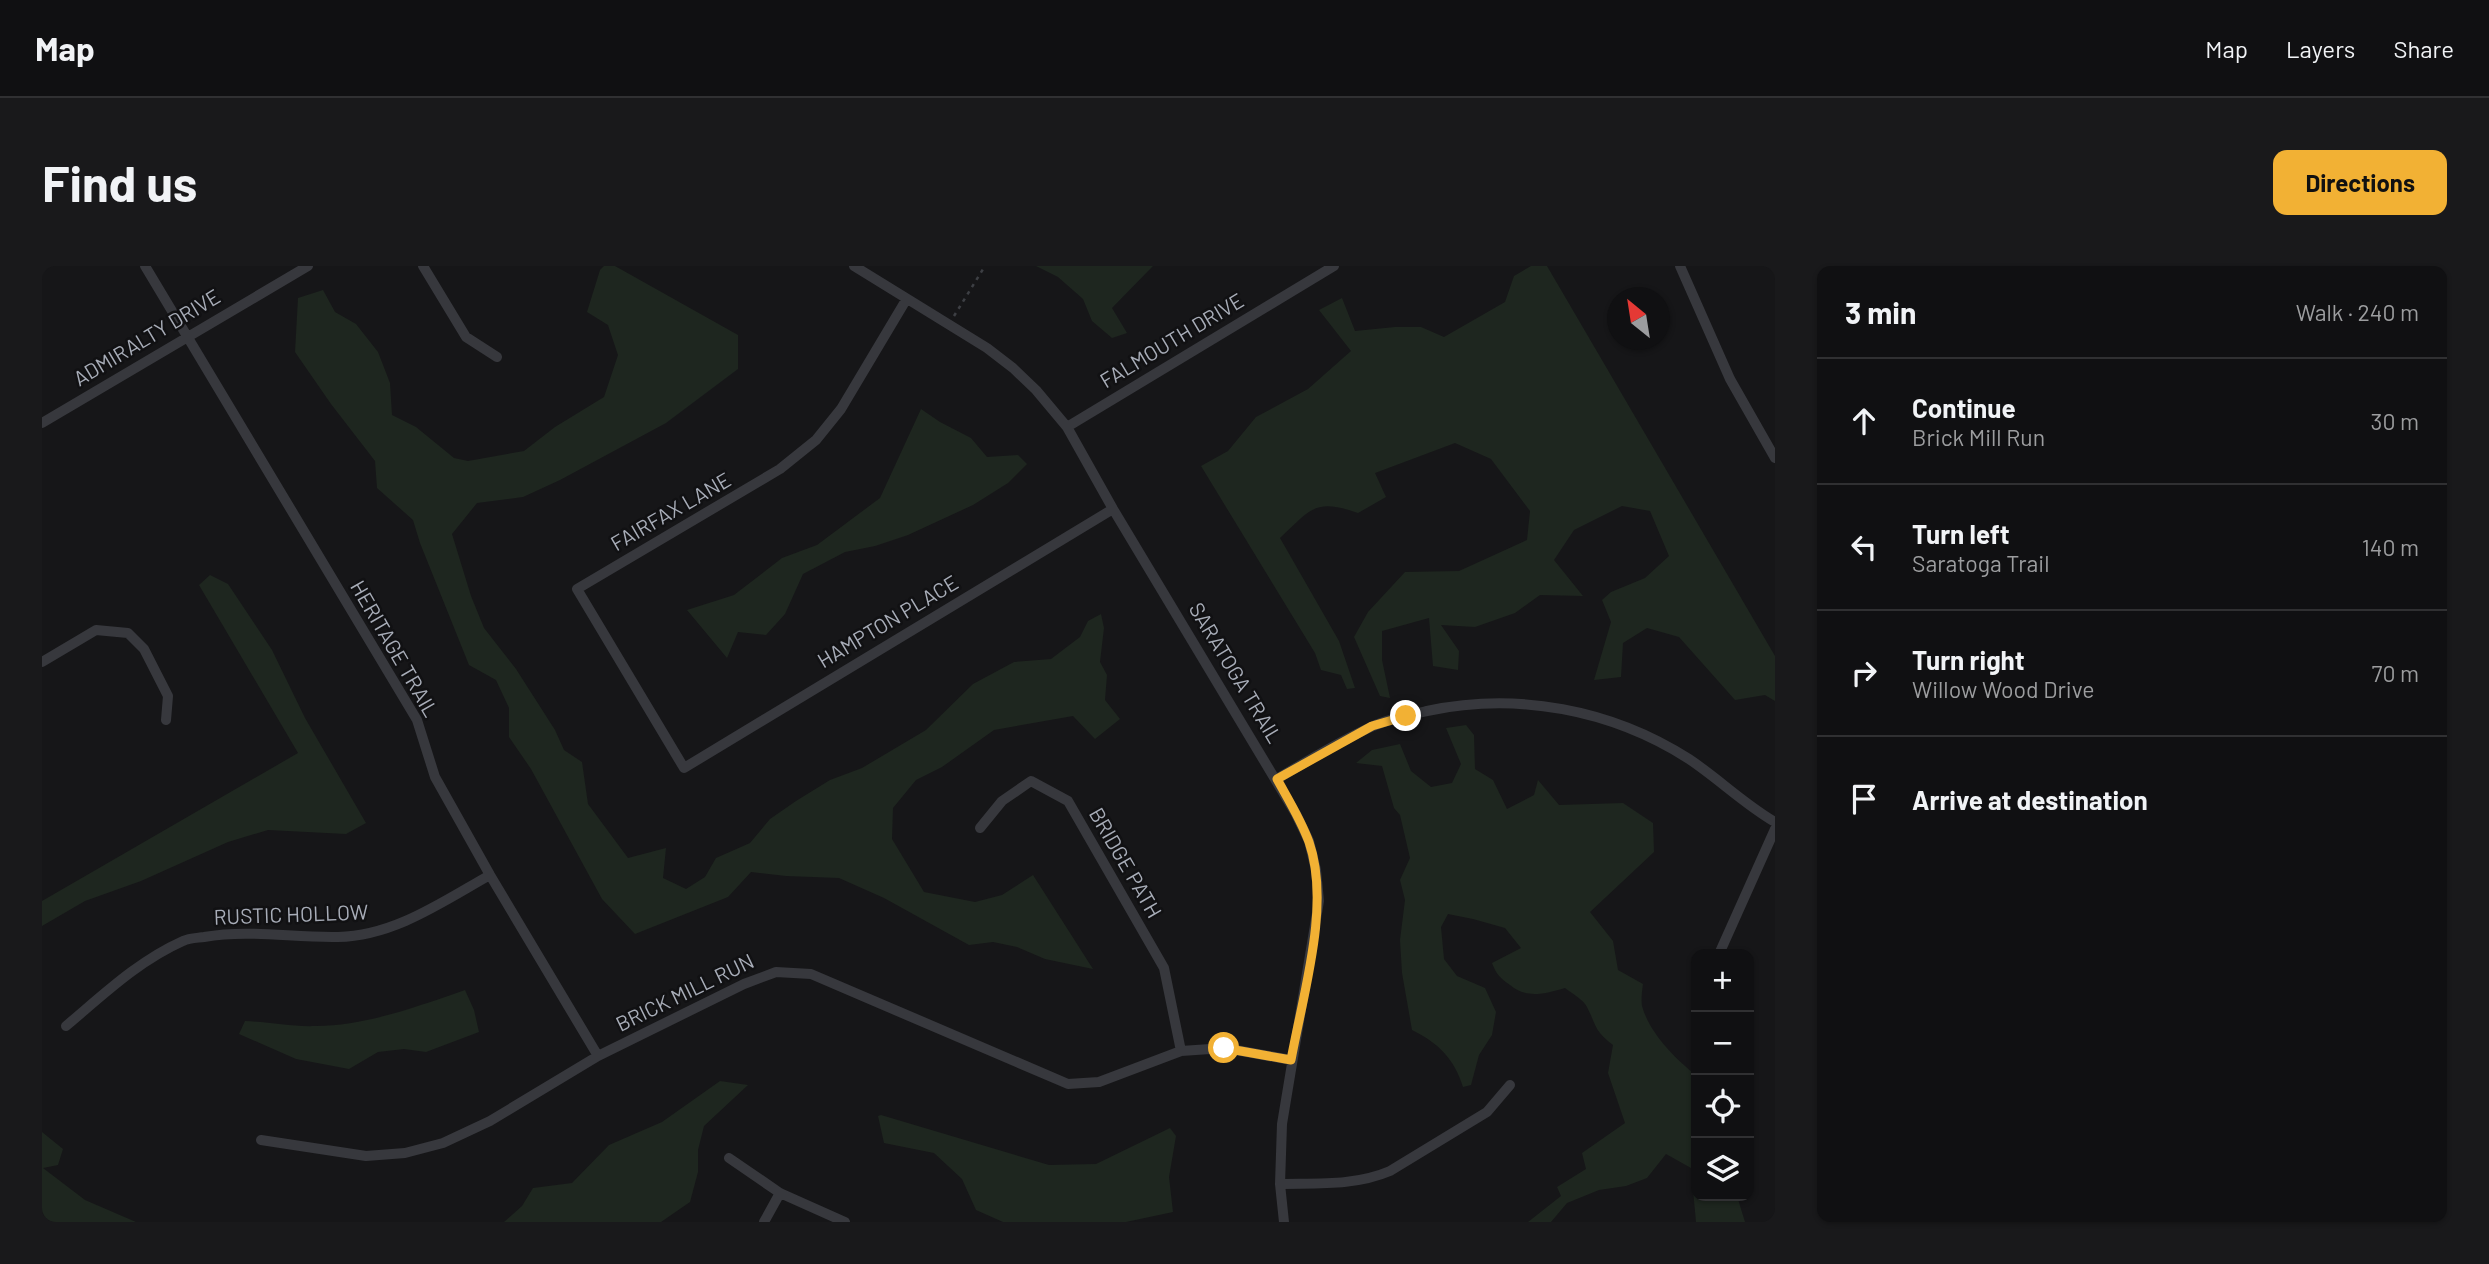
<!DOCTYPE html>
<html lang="en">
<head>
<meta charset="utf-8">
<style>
  body { margin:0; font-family:Barlow,sans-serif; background:#19191b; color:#f1f3f6 }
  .controls { position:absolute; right:21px; bottom:21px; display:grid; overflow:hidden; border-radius:14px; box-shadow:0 2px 5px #0004 }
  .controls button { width:63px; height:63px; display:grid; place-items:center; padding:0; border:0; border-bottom:2px solid #303032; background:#101012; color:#f1f3f6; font:35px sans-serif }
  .compass { position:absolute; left:1565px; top:21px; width:63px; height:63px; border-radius:50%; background:#101012; box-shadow:0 2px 5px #0004; rotate:330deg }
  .stop { position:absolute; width:21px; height:21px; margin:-16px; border:5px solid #f2b134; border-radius:50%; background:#fff }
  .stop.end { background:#f2b134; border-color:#fff; box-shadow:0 2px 7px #0008 }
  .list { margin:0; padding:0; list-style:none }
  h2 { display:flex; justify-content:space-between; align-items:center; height:91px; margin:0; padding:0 28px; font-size:30px }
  h2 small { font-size:23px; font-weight:400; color:#9c9d9f }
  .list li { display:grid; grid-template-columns:46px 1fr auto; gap:21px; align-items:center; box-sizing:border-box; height:126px; padding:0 28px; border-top:2px solid #303032 }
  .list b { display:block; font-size:26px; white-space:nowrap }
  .list p { margin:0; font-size:23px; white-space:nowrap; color:#9c9d9f }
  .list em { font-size:23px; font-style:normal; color:#9c9d9f }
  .icon { flex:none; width:38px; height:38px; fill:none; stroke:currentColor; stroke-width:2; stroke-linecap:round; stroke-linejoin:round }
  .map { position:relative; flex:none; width:1733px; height:956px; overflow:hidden; border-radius:14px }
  header { display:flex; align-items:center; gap:42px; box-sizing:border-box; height:98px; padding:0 35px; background:#101012; border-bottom:2px solid #303032 }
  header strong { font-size:33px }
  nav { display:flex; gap:38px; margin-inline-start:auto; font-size:24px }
  .intro { display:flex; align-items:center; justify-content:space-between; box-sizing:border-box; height:168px; padding:0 42px }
  h1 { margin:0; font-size:49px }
  .button { padding:18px 32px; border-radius:14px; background:#f2b134; color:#111; font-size:24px; font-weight:700 }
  main { display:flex; gap:42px; padding:0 42px }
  aside { flex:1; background:#101012; border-radius:14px; box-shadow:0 2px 5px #0004 }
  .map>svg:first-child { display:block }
  .green { fill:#1e261f }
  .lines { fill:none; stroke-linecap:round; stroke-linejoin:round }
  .path { stroke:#3d3f44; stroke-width:2.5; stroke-dasharray:3.5 5; stroke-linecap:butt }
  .street { stroke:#37383d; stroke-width:10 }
  .route { stroke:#f2b134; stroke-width:9 }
  .labels { text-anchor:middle; stroke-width:5; stroke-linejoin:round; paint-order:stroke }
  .street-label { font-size:21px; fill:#a8adb8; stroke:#111113 }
</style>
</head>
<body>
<header>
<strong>Map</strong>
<nav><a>Map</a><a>Layers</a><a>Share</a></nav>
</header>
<div class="intro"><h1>Find us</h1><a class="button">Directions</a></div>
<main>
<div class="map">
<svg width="1733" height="956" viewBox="0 0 1733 956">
  <rect width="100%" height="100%" fill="#161618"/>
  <path class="green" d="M562 0H573L696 69V103L624 157 518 214 481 231 435 237 410 268 429 330 442 362 474 403 513 464 522 484 540 496 546 538 586 592 624 582 621 612 644 623 663 611 674 592 708 577 728 553 754 535 788 514 820 502 884 464 931 418 972 396 1009 393 1038 371 1046 355 1059 348 1062 362 1058 396 1065 409 1063 434 1078 453 1053 473 1031 450 952 464 900 501 874 514 851 542 850 573 882 626 933 636 960 629 991 609 1051 703 1003 693 975 681 951 676 927 679 842 632 797 612 744 610 709 606 686 631 593 668 560 633 489 503 467 471V442L454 414 427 399 378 277 371 254 335 222 333 195 289 138 253 86 256 32 281 24 293 46 314 58 336 86 348 117 350 149 374 161 412 192 426 195 482 185 513 161 562 131 576 89 566 59 545 46 558 4Z
    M994 0H1111L1070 42 1085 67 1070 72 1050 55 1041 33 1016 11Z
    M1489 0H1505L1733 390V435L1723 429 1693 434 1637 371 1605 362 1581 377 1579 411 1552 414 1569 356 1560 334 1569 326 1603 312 1627 290 1608 245 1580 240 1532 264 1512 294 1541 330 1498 329 1473 347 1433 361 1399 359 1417 385 1416 404 1391 400 1387 352 1340 365V394L1348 432 1338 430 1312 371 1326 346 1363 306 1417 305 1485 274 1488 245 1449 193 1413 177 1333 207 1344 231 1316 247C1273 232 1269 243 1238 272L1297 375 1313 422 1305 423 1299 409 1279 404 1273 387 1159 200 1186 185 1214 151 1266 123 1309 85 1277 44 1300 32 1313 65 1353 61H1379L1402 71 1463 36 1472 10Z
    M879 143 898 156 929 172 945 191 976 189 985 198 966 217 931 239 866 269 833 280 803 286 761 308 743 348 724 369 696 366 685 392 645 344 692 329 740 292 775 279 838 232Z
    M168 309 186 318 230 384 263 452 324 557 304 568 226 564 186 576 99 615 43 635 0 660V635L256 487 157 319Z
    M1424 459 1432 469 1433 503 1451 514 1465 543 1492 529 1496 514 1517 539 1581 537 1611 557 1612 586 1548 646 1571 675 1576 704 1601 718C1600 725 1599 734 1600 740 1607 766 1633 793 1654 809V930H1695L1703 956H1654L1649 902 1624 888 1605 912 1584 920 1557 924 1525 937 1509 956H1486L1519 930 1515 921 1544 903 1540 887 1583 857 1566 807 1571 779C1552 764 1555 761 1545 741 1542 734 1529 727 1523 722 1502 728 1485 733 1468 719 1458 712 1454 708 1450 697L1479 682 1463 662 1431 653 1406 648 1399 661 1402 693 1415 710 1443 722 1454 746 1450 769 1437 789 1429 819 1421 821C1412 792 1396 777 1370 764L1360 707 1358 674 1363 634 1358 614 1368 592 1358 549 1352 542 1340 500 1314 497 1330 484 1358 478 1369 505 1389 521 1410 517 1419 498 1404 462Z
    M423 724 432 744 437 766 384 786 362 783 336 786 307 803 254 793 197 768 203 755C226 756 250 761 274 760 323 760 377 740 423 724Z
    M678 815 706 819 662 860 656 884V906L648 936 619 956H462L480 940 491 922 530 917 567 879 620 856Z
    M839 849 1007 899 1054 898 1128 862 1134 870 1127 911 1131 946 1084 956H961L934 944 920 913 892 887 842 877 836 850Z
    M0 866 21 883 16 899 1 902 43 934 94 956H3L0 953Z"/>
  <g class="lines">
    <path class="path" d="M912 50 943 0"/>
    <path class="street" d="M103 0 375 454 393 511 448 609 556 790
      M381 0 424 71 455 91
      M812 0 945 82 971 102 994 124 1025 161 1071 243 1254 548 1267 575 1274 604 1277 635 1240 858 1238 918 1242 956
      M1638 0 1688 113 1733 192
      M864 34 799 143 774 174 738 203 535 323 642 502 1071 243
      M0 157 266 0
      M1025 161 1292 0
      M0 396 54 364 86 367 102 383 126 430 124 454
      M1235 513C1265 495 1296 476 1329 461 1346 453 1366 449 1385 445 1475 426 1569 443 1647 493 1677 513 1702 538 1733 556
      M938 562 960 535 989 515 1026 535 1122 702 1139 785
      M1677 688 1733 563
      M24 760C61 729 96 695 141 675 147 672 155 672 162 671 207 663 250 672 296 671 352 670 400 636 448 609
      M219 874 324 890 363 887 401 877 448 855 556 790 702 718 734 706 769 708 1026 818 1057 816 1139 785 1183 782 1249 794
      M687 892 738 927 803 956
      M1238 918C1275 917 1313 920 1348 905L1445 846 1468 819
      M722 956 738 927"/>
  </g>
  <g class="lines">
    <path class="route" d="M1182 782 1249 794C1261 728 1289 639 1267 576 1259 554 1246 533 1235 513L1330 460 1364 450"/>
  </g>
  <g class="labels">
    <g class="street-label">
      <text transform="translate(105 72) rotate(-31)" y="7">ADMIRALTY DRIVE</text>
      <text transform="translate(1130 75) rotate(-31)" y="7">FALMOUTH DRIVE</text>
      <text transform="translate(629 246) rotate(-30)" y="7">FAIRFAX LANE</text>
      <text transform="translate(846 356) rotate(-31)" y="7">HAMPTON PLACE</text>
      <text transform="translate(352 383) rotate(60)" y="7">HERITAGE TRAIL</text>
      <text transform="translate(1193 407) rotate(59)" y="7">SARATOGA TRAIL</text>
      <text transform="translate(1083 597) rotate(60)" y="7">BRIDGE PATH</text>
      <text transform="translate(249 649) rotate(-2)" y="7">RUSTIC HOLLOW</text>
      <text transform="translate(643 727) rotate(-26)" y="7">BRICK MILL RUN</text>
    </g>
  </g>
</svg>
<div class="controls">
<button>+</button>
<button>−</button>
<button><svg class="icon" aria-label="locate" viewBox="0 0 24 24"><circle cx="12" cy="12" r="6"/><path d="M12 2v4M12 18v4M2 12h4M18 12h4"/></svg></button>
<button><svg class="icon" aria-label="layers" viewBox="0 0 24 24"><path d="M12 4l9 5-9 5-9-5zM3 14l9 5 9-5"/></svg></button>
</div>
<svg class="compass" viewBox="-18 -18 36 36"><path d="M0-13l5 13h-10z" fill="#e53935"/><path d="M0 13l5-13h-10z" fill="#9c9d9f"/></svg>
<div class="stop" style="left:1182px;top:782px"></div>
<div class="stop end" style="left:1364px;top:450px"></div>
</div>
<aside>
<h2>3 min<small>Walk · 240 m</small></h2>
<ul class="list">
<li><svg class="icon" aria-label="ahead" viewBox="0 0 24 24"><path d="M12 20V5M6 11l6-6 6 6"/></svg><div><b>Continue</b><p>Brick Mill Run</p></div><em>30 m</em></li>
<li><svg class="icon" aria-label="left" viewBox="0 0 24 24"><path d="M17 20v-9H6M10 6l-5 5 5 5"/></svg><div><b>Turn left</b><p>Saratoga Trail</p></div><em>140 m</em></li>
<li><svg class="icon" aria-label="right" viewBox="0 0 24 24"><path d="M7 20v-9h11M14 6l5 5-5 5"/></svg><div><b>Turn right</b><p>Willow Wood Drive</p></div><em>70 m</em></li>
<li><svg class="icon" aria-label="arrive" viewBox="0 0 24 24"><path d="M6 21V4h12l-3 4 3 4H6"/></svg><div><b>Arrive at destination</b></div></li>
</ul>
</aside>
</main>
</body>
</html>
